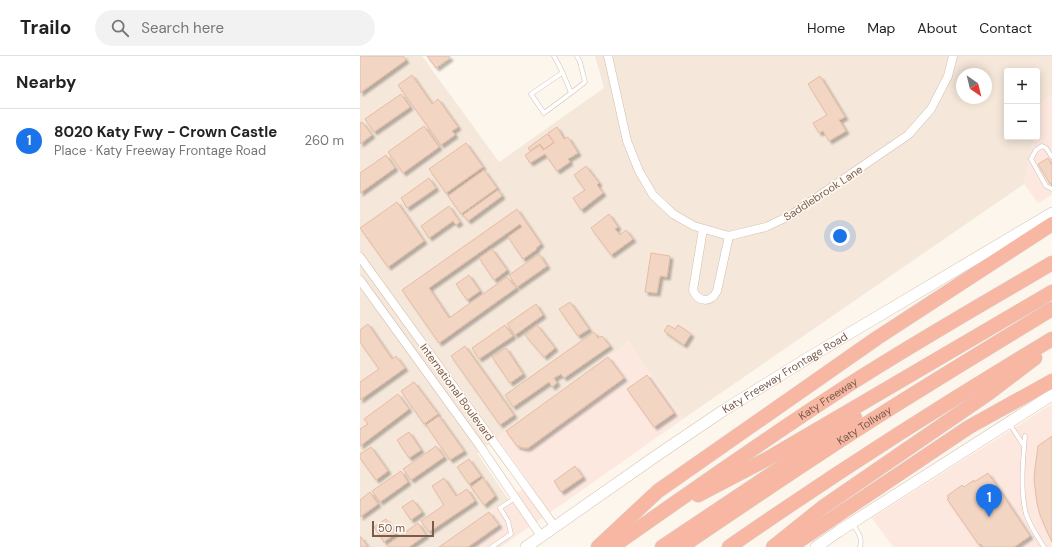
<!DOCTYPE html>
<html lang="en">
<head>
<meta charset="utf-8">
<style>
  body { margin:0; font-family:"DM Sans",sans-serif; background:#f2f2f2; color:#222 }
  .controls { position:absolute; right:12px; top:12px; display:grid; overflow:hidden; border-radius:4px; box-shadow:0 2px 10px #0003 }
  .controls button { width:36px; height:36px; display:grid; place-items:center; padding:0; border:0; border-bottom:1px solid #e0e0e0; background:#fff; color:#222; font:20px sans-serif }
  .compass { position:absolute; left:596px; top:12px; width:36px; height:36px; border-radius:50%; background:#fff; box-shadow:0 2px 10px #0003; rotate:145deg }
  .scale { position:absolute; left:12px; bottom:10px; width:62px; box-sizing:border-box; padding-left:4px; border:2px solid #7a5c4d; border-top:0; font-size:11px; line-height:14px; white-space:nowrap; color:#7a5c4d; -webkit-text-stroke:3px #fffaf3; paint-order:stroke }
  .you { position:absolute; left:480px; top:180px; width:14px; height:14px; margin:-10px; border:3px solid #fff; border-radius:50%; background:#1a73e8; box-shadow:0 0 0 6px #1a73e833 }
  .badge { display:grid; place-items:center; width:26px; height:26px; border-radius:50%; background:#1a73e8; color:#fff; font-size:13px; font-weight:700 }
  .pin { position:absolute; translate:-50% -33px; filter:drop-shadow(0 1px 2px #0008) }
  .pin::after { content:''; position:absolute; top:21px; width:14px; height:12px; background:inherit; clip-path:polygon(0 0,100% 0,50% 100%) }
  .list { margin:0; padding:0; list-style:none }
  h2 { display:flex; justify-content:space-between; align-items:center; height:52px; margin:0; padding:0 16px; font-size:17px }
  h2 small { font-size:13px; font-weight:400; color:#767676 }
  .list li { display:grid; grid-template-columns:26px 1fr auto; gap:12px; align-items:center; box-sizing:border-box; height:64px; padding:0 16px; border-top:1px solid #e0e0e0 }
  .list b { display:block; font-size:15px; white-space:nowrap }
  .list p { margin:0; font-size:13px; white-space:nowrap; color:#767676 }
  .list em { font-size:13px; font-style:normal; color:#767676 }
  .icon { flex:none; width:22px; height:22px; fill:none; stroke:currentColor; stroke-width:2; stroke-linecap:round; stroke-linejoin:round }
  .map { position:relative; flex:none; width:692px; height:491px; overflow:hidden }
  header { display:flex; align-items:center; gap:24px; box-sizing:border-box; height:56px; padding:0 20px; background:#fff; border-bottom:1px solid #e0e0e0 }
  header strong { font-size:19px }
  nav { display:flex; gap:22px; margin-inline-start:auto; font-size:14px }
  .search { width:280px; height:36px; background:#f2f2f2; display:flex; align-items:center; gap:10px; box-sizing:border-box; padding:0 14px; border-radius:22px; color:#767676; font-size:15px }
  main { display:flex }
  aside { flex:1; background:#fff }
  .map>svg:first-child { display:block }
  .residential { fill:#f5e8da; fill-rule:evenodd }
  .commercial { fill:#fde8e0 }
  .building { fill:#f3d5c3; stroke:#e6bba3; filter:url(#shadow) }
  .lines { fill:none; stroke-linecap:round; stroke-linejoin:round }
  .service-casing { stroke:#d1beb0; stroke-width:5 }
  .minor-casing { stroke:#d1beb0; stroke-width:9 }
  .secondary-casing { stroke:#d6c0b0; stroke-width:12 }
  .motorway-casing { stroke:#dad1cd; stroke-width:15 }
  .service { stroke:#fff; stroke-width:4 }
  .minor { stroke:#fff; stroke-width:8 }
  .secondary { stroke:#fff; stroke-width:11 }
  .motorway { stroke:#f7b7a3; stroke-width:14 }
  .labels { text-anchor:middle; stroke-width:3; stroke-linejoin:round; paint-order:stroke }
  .street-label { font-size:11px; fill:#7a5c4d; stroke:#fffaf3 }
</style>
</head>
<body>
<header>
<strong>Trailo</strong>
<div class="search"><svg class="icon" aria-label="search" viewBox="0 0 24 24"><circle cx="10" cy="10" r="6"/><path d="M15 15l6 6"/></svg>Search here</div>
<nav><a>Home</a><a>Map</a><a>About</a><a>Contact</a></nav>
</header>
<main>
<aside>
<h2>Nearby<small></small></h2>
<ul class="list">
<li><span class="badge">1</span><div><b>8020 Katy Fwy - Crown Castle</b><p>Place · Katy Freeway Frontage Road</p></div><em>260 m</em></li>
</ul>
</aside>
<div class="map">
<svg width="692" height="491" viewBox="0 0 692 491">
  <defs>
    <filter id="shadow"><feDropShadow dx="3" dy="3" stdDeviation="1" flood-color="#0004"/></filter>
  </defs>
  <rect width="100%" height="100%" fill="#fdf6ec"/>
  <path class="residential" d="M0 0H62L139 106 244 32 235 0H692V39L682 45 677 69V15H647V81H674L664 128 323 363 268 286 117 397 148 443 79 491H0ZM602 18H626V42H602Z"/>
  <path class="commercial" d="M692 39V139L678 147 664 128 674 81H677V69L682 45Z
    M268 286 323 363 141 491H80L170 428 137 382Z
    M692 348V491H533L512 462Z"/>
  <path class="building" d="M0 0H43L46 4 0 37Z
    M67 0H89L90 2 76 12Z
    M52 19 72 48 78 43 98 71 92 75 95 79 81 89 38 29Z
    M460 20 485 61 479 64 486 75 469 85 463 75 459 77 453 67 467 59 448 28Z
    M41 38 50 51 14 76 5 63Z
    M2 66 12 79 0 88V67Z
    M64 70 79 91 43 117 28 96Z
    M197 71 204 83 208 81 218 97 208 103 210 106 197 115 185 98 170 107 165 99 180 89 183 94 194 87 188 77Z
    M187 78 194 86 184 93 180 88 170 95 168 92Z
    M106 87 123 111 86 137 69 113Z
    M26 99 35 112 0 137V117Z
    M688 102 692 109V127L690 128 678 108Z
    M226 110 239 127 237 129 243 137 221 154 213 142 225 134 214 119Z
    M124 114 137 132 101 158 88 140Z
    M69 122 76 132 47 152 41 142Z
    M138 134 142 140 108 165 103 159Z
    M37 146 64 185 28 211 0 172Z
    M89 150 100 166 96 169 93 165 69 182 61 170Z
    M157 153 181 188 176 192 177 193 163 203 148 181 162 171 160 168 69 232 89 262 147 221 156 232 79 287 42 234Z
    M249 158 258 171 255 173 260 179 266 174 273 183 251 199 231 172Z
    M132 193 147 214 134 224 119 202Z
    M291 197 310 200 307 221 300 220 297 237 285 236Z
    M179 198 187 210 157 231 149 219Z
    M109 219 120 235 107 244 96 228Z
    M210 246 229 273 218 280 199 253Z
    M176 248 183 259 155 279 147 268Z
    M8 268 32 303 36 300 45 312 0 344V326L19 313 0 286V274Z
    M145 269 153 280 119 303 112 292Z
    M177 269 195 292 184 301 165 279Z
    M308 269 315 273 318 269 331 278 324 289 304 275Z
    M234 276 238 282 242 280 250 290 204 322 201 318 194 322 197 327 192 331 189 326 153 351 145 339Z
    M105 290 154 359 140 369 91 300Z
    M146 292 163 318 150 327 132 301Z
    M248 301 264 322 168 392H164L157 390 146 375Z
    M287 319 314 357 294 371 267 333Z
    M54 326 78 358 64 368 41 335Z
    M38 338 49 353 0 390V373L8 368 4 363Z
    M79 360 104 395 90 404 66 369Z
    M49 376 61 394 49 402 37 384Z
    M692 380V486L685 471 680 459 677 447 674 424 675 412 678 390Z
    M76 390 84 401 51 424 43 413Z
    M11 391 28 415 16 424 0 402V398Z
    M109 403 121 420 109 428 97 411Z
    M215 410 223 421 201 436 194 425Z
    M41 415 48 426 20 446 12 435Z
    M628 417 670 480 654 491H623L621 488 619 489 587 443 589 442 587 440 602 429 604 431 614 424V426Z
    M84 422 96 440 107 433 115 445 69 476 61 465 84 449 72 430Z
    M123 422 135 440 124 449 111 431Z
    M10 436 18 448 0 461V444Z
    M53 444 62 456 51 464 42 451Z
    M129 456 139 469 108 491H79Z
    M26 463 36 477 24 486 14 471Z
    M58 467 66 479 49 491H29L27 489Z
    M0 481H1L8 491H0Z"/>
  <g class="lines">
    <defs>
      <path id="service" d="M194 0C201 12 206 24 211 37L184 57 171 38 202 17
        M211 37 225 26 220 6 217 0
        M692 101 686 92 682 90 676 94 671 103 686 130 692 133
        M649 367 664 390
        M665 380C663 404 660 435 666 458 670 470 677 480 684 491
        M492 467C497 475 503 481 500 491
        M132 491 151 478 148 465 140 452 155 442"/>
      <path id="minor" d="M248 0 267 85 279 115 293 139 313 158 334 170 369 180 406 171 431 159 548 79 571 53 588 20 593 0
        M343 173 333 234C338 247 351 247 357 235L369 180
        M0 201 195 471
        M0 224 120 390 181 480"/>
      <g id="secondary">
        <path id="s1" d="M166 491 296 400 364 354 448 302 692 157"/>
        <path d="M456 491 479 475 692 339"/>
      </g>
      <g id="motorway">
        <path d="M338 439 407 403 692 236"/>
        <path d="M238 491 298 435 517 282 692 168"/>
        <path id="s2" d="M252 491C329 437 405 383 484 332 552 288 623 248 692 207"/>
        <path d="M302 491 495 362"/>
        <path id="s3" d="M321 491C393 442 465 393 539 347 590 315 641 284 692 253"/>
        <path d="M369 491C474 418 582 349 692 283"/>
        <path d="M413 491 463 451 575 374 629 337 675 302"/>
        <path d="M430 491 609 371 692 325"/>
      </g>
    </defs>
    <use href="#service" class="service-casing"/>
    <use href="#minor" class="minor-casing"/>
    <use href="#secondary" class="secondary-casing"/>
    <use href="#motorway" class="motorway-casing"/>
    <use href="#service" class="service"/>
    <use href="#minor" class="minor"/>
    <use href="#secondary" class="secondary"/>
    <use href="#motorway" class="motorway"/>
  </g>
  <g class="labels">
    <g class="street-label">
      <text transform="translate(463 137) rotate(-33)" y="4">Saddlebrook Lane</text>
      <text dy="4" stroke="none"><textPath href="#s1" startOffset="312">Katy Freeway Frontage Road</textPath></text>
      <text transform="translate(97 336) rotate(54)" y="4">International Boulevard</text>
      <text dy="4" stroke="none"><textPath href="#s2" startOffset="262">Katy Freeway</textPath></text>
      <text dy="4" stroke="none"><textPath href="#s3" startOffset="220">Katy Tollway</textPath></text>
    </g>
  </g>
</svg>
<div class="controls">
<button>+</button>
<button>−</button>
</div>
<svg class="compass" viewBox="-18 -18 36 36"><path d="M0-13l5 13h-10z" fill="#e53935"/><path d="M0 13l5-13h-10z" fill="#767676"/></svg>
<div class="scale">50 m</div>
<div class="you"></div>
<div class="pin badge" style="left:629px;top:461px">1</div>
</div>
</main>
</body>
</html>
